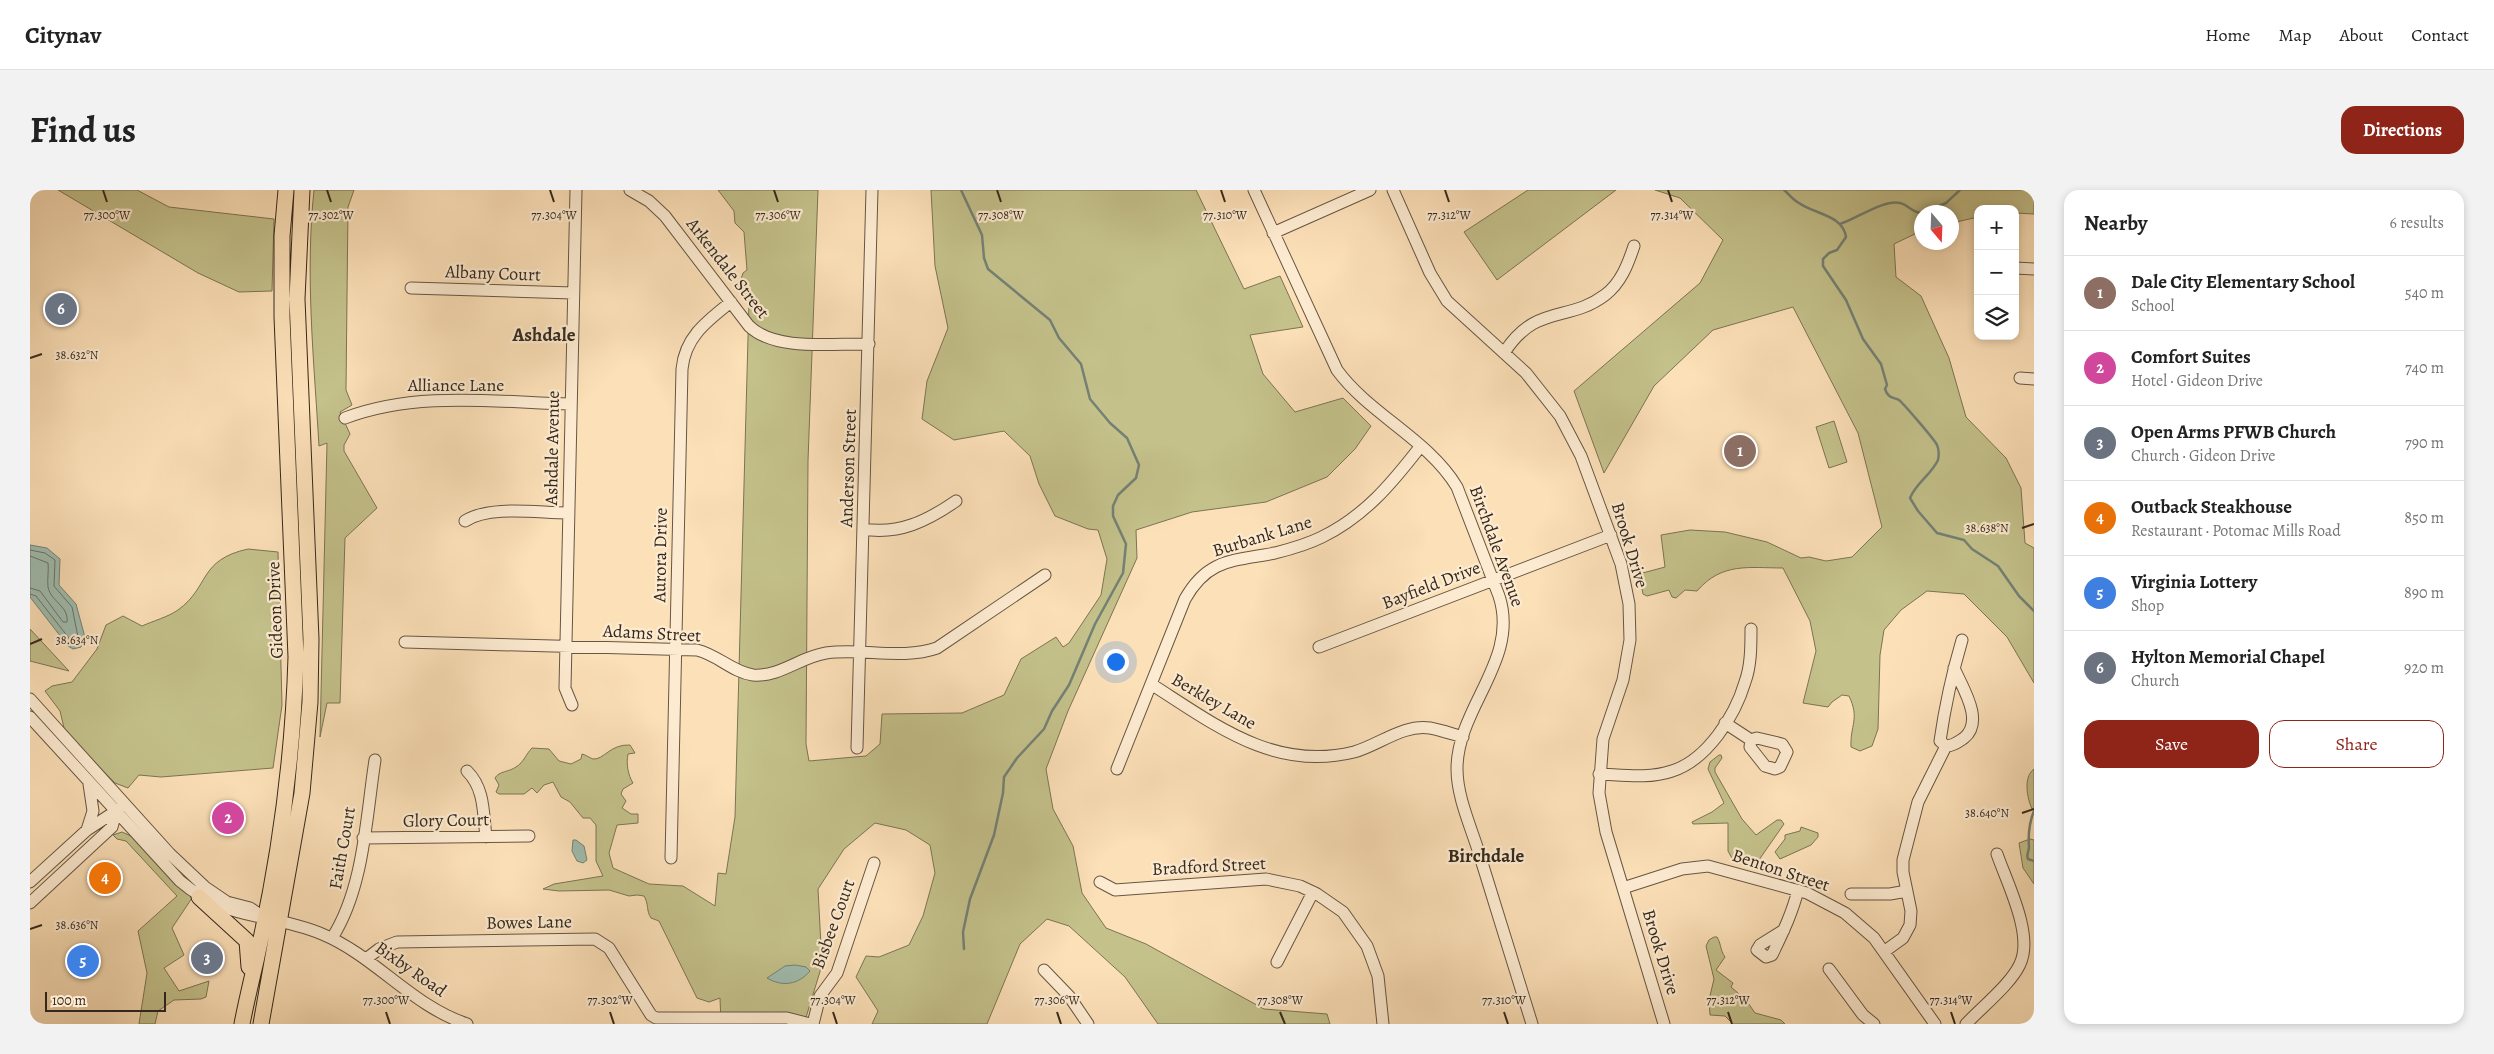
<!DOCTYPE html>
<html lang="en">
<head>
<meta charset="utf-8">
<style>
  body { margin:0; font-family:Alegreya,serif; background:#f2f2f2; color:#222 }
  .controls { position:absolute; right:15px; top:15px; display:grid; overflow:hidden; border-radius:10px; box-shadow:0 2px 8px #0003 }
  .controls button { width:45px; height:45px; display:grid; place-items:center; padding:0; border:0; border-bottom:1px solid #e0e0e0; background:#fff; color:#222; font:25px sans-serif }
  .compass { position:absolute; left:1884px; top:15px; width:45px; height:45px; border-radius:50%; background:#fff; box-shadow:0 2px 8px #0003; rotate:161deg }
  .scale { position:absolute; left:15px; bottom:12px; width:121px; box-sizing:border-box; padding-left:5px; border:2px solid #34281c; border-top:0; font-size:14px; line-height:18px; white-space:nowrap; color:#34281c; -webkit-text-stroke:4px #fdebd1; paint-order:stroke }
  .you { position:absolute; left:1085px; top:471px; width:18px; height:18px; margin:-12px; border:4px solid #fff; border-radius:50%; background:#1a73e8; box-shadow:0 0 0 8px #1a73e833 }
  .badge { display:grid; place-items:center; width:32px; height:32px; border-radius:50%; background:#8f2418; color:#fff; font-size:16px; font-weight:700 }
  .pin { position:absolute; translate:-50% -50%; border:2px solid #fff; box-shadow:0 1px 5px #0006 }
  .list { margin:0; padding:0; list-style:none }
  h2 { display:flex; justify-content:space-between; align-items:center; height:65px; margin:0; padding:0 20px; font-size:21px }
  h2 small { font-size:16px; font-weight:400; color:#767676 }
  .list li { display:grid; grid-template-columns:32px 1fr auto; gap:15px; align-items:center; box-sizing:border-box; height:75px; padding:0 20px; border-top:1px solid #e0e0e0 }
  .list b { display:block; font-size:19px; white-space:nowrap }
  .list p { margin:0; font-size:16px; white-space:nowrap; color:#767676 }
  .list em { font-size:16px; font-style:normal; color:#767676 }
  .actions { display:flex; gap:10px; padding:15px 20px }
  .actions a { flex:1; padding:11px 0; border:1px solid #8f2418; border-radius:15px; text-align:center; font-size:18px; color:#8f2418 }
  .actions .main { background:#8f2418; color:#fff }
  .icon { flex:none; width:28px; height:28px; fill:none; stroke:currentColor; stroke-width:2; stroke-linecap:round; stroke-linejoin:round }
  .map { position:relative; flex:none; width:2004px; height:834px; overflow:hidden; border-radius:15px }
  header { display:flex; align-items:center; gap:30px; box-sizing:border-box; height:70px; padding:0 25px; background:#fff; border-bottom:1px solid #e0e0e0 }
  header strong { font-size:24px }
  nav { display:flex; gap:28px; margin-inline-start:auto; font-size:18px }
  .intro { display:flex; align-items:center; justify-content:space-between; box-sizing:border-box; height:120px; padding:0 30px }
  h1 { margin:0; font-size:35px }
  .button { padding:12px 22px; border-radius:15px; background:#8f2418; color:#fff; font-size:18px; font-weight:700 }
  main { display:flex; gap:30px; padding:0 30px }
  aside { flex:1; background:#fff; border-radius:15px; box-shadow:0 2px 8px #0003 }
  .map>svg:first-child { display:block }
  .green { fill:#c4c18b; stroke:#7c7454 }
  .water { fill:#9fbdb0; stroke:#748175 }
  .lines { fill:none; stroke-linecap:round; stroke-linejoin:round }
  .shore { stroke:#6a7266; stroke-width:1 }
  .stream { stroke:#748175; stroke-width:2.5 }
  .minor-casing { stroke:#665643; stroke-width:13 }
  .major-casing { stroke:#34281c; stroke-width:17 }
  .minor { stroke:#fdebd1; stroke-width:11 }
  .major { stroke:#fce0b8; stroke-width:15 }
  .ticks { fill:none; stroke:#34281c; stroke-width:2 }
  .labels { text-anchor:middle; stroke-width:4.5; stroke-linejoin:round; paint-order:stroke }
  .street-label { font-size:18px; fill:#34281c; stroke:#fdebd1 }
  .neighbourhood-label { font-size:19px; font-weight:bold; fill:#34281c; stroke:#fdebd1 }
  .ticks-label { font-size:12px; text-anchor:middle; fill:#34281c; stroke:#fdebd1; stroke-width:4.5; stroke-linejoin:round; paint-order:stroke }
</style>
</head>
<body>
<header>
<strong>Citynav</strong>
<nav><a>Home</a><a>Map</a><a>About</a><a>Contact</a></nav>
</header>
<div class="intro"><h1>Find us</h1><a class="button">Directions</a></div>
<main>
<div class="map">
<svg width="2004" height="834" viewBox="0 0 2004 834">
  <rect width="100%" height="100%" fill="#fce0b8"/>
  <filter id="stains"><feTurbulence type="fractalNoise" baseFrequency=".004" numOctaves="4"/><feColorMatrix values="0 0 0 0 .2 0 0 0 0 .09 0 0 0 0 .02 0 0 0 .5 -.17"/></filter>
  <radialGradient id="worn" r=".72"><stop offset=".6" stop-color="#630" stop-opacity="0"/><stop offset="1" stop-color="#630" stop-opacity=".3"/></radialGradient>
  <path class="green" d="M28 0H107L139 17 244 29 242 101 209 102 168 83Z
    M284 0H324L318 17 316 200 322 215 310 222 320 244 314 255V261L347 318 315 348 310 513H297L290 547 297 253 289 256C284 171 275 85 284 0Z
    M688 0H788L778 271 776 554 779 571 836 566 850 554 852 524 932 523 974 505 991 469 1026 447 1033 457 1039 453 1071 405 1077 369 1068 340 1058 339 1025 326 1009 294 1000 266 974 241 924 250 892 229 897 191 918 138 905 76 901 0H1166L1214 99 1250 86 1273 137 1220 145 1233 184 1265 222 1313 208 1341 236 1325 259 1297 287 1236 312 1162 322 1106 340 1107 368 1038 521 1016 579 1023 619 1043 656 1052 703 1076 738 1116 754 1234 819 1297 824 1300 834H1128L1095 787 1039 736 1017 729 990 754 957 834H842L848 821 826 787 836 766 849 767 879 755 893 726 905 683 900 655 876 640 845 633 814 659 788 699 792 775 774 834H691L690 808 679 812 667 808 629 731 621 728C616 721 619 714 614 706L607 705 599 706 579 700 529 701 513 699 524 694 573 686 566 671V635L560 628H553L540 612 531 607 523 592 514 595 507 603 502 598 494 604H469L466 602 469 595 465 588C469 581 479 582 486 577 494 572 496 564 502 558L519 559 529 571 541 574 551 569 552 564C556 565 560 568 563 569 574 570 580 554 600 555L605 563 598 564C596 574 598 585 603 593L593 599 591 604 596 611 592 618 601 624H608V633L587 635 579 663 583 678 619 694 653 696 685 716 688 683 696 684 705 627 719 111 708 99 713 83 717 80 714 42 705 33 704 21Z
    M1498 0H1586L1467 90 1434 42Z
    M1625 0H2004V24L1985 23V19H1948V27L1922 33V22H1892L1891 41 1864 54 1866 87 1891 106 1919 168 1936 227 1976 268 1991 298 1995 353 2004 358V493L1977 447 1934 404 1897 401 1871 420 1854 440 1850 465 1848 539 1842 556 1830 561 1821 557C1820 535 1830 529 1819 506L1812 505 1802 512 1798 517 1773 513 1786 461 1780 431 1753 378C1719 378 1692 372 1667 401L1655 400 1646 408 1642 407 1639 400 1617 406 1613 404 1609 384 1635 377 1631 345 1660 340 1695 342 1737 352 1771 368 1779 367 1796 371 1822 367 1852 337 1828 243 1763 117 1683 140 1624 196 1574 283 1544 201 1670 93 1693 50 1650 8Z
    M1804 231 1817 272 1799 278 1786 237Z
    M218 359 248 362 252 515 243 578 131 587 109 585 98 598 85 593 35 542 30 521 15 501 22 496 42 492 67 459 76 435 93 426 112 436C123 431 138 427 148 420 180 397 168 370 218 359Z
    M0 439 39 481 0 471Z
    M1689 565H1691L1692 568 1685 578V582L1712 629 1726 645 1747 630H1751L1754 634 1724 677 1704 672 1698 661V633L1663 634 1662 632 1682 622 1694 613 1678 579 1680 572Z
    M2004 579V618L2002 619C1997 608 1993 587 2004 579Z
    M1771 637 1788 643V647L1781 655 1750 669 1745 662 1755 649V645L1770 641Z
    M92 642 103 647 162 708 142 738 154 765 134 778 149 801 179 791 176 807 171 809 144 810 128 821 125 834H109L117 783 108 741 147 706 96 651 87 649 83 645Z
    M2000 649 2004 650V694L1993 678 1989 653Z
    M1684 747H1687C1691 753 1690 760 1695 767L1686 780 1703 793 1701 797 1716 810 1725 823 1751 830 1755 834H1703L1695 826 1680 825 1679 810 1684 789 1676 756 1679 750Z"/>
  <path class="water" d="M0 355 17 358 30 369 29 395 46 414 56 451 51 457 43 459 38 456 0 407Z
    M543 650H546L554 656 557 670 553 673 547 671 542 661Z
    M765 775 776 777 780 781C768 795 752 797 737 788L755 776Z"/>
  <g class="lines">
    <path class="shore" d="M0 360 15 363 25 370 24 396 42 417 49 452H42L6 406 0 404
      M0 366 18 373C19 380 17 389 18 397 21 412 39 416 37 432H33L10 401 0 398"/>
    <path class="stream" d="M931 0 952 45 954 68 958 79 1020 130 1029 148 1051 174 1060 209 1080 233 1097 248 1109 275 1106 288 1088 305 1083 316V326L1096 354 1093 383 1065 434 1039 495 1022 521 1014 539 987 568 974 587 973 603 964 645 940 709 933 742 934 759
      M1754 0C1759 4 1763 10 1769 13 1784 24 1813 25 1816 47L1807 60 1799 63 1793 69V76L1816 110 1833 149 1851 174 1857 195 1855 199C1858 208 1862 207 1869 210 1872 212 1905 250 1907 255 1909 259 1909 266 1908 270 1901 285 1886 293 1880 308L1888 321 1907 343 1934 350 1942 359 1968 376 1989 406 2004 421
      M1896 22 1916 13 1930 0
      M1810 34C1826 29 1854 9 1870 13 1879 15 1882 23 1892 23
      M2004 621C1999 633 1998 644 1999 657 1999 662 1996 664 1998 669L2004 671"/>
    <defs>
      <path id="minor" d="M600 0 619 11 635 26 719 136C746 162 804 153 839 154
        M1224 0 1307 180C1340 225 1398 249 1427 297L1469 406C1490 470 1427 517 1427 579 1427 607 1441 637 1449 663 1467 720 1484 777 1502 834
        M1363 0 1400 83 1417 111 1496 183 1530 226 1551 266 1591 374 1599 414 1600 450 1593 490 1573 549 1569 603 1576 642 1634 834
        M1243 43 1340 0
        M1985 78 2004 79
        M381 98 543 103
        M1474 163C1506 113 1538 133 1575 105 1591 93 1598 74 1604 56
        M1990 188 2004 189
        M315 228C386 201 465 212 540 214
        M435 331C460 315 508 323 537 323
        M833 339C869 345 897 331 926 311
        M375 452 667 460C688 465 702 482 723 485 750 487 770 467 796 463 833 458 872 470 907 458L1015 385
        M1289 457 1581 345
        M1924 478C1932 497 1955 531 1934 548 1928 552 1923 556 1916 556L1910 551C1915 516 1922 484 1932 450
        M1121 494C1184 534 1244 582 1324 562 1349 555 1373 534 1400 538 1411 540 1422 544 1433 547
        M0 509 140 664 175 697 197 712 220 718 233 727
        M542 515 535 498 546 0
        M0 527 150 691C198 732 239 722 292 744 345 766 382 816 437 834
        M1695 533 1721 550 1727 548 1752 554 1757 562 1750 577 1745 579 1735 576 1720 557 1721 550
        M827 558 842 0
        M1087 579 1155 409C1178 368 1204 371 1245 363 1261 359 1278 354 1292 347 1335 326 1362 293 1390 257
        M437 581C455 599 453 623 456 647
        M1569 584C1593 585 1619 589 1642 581 1677 570 1705 526 1715 492 1721 476 1721 456 1721 439
        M57 640 63 621 59 594
        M333 648 499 646
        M641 668 652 179C655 147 677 131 701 112
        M0 692 57 640 89 619
        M1070 692 1085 700 1236 689 1270 696 1287 704 1313 722 1337 756 1348 786 1353 834
        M1593 698 1652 679 1678 676 1777 703 1815 723 1844 748 1905 834
        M1821 704H1860L1877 701
        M0 713 82 637 86 622
        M1754 740 1730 755 1727 760 1736 767 1742 765C1752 744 1762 724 1768 700
        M302 748C334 698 336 628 345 570
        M1855 761 1873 748 1880 735 1881 721 1873 682V670L1888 612 1916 556
        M336 769 349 759 367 752 565 749 579 758 621 825 626 828
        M1247 772 1283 702
        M1799 779 1833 825 1844 834
        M1014 780 1039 806 1058 834
        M626 828H757L780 834
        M783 834 790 806 807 783 844 673
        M1936 834C1952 817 1981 794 1990 774 2004 745 1977 693 1967 664"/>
      <path id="major" d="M169 707 217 751 219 777
        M212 834C216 813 221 792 226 771 249 672 263 568 266 467L252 127V46L256 0
        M231 834 272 603 280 512 281 449 267 109 272 0"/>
    </defs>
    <use href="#minor" class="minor-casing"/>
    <use href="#major" class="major-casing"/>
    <use href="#minor" class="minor"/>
    <use href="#major" class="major"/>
  </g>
  <path class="ticks" d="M73 0 77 12M297 0 301 12M520 0 524 12M744 0 748 12M967 0 971 12M1191 0 1195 12M1415 0 1419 12M1638 0 1642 12M0 168 12 164M1992 338 2004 334M0 454 12 449M1992 623 2004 619M0 739 12 735M356 822 360 834M580 822 584 834M803 822 807 834M1027 822 1031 834M1250 822 1255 834M1474 822 1478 834M1698 822 1702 834M1921 822 1925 834"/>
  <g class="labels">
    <g class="street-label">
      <text transform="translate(698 78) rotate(52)" y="6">Arkendale Street</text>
      <text transform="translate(463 83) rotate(2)" y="6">Albany Court</text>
      <text x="426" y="201">Alliance Lane</text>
      <text transform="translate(522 258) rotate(-89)" y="6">Ashdale Avenue</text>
      <text transform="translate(818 278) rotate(-88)" y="6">Anderson Street</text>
      <text transform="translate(1232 346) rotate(-17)" y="6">Burbank Lane</text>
      <text transform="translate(1600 355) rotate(73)" y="6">Brook Drive</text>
      <text transform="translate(1467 356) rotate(70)" y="6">Birchdale Avenue</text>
      <text transform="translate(630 365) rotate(-89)" y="6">Aurora Drive</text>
      <text transform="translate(1401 395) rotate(-21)" y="6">Bayfield Drive</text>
      <text transform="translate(245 420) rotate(-92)" y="6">Gideon Drive</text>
      <text transform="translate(622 443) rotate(3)" y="6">Adams Street</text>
      <text transform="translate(1184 511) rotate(30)" y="6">Berkley Lane</text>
      <text transform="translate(416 630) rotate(-1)" y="6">Glory Court</text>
      <text transform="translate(312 658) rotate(-80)" y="6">Faith Court</text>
      <text transform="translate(1179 676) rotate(-3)" y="6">Bradford Street</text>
      <text transform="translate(1751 680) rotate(18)" y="6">Benton Street</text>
      <text transform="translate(499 732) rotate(-1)" y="6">Bowes Lane</text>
      <text transform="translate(803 734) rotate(-70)" y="6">Bisbee Court</text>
      <text transform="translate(1631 762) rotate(73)" y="6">Brook Drive</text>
      <text transform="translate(381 779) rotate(35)" y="6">Bixby Road</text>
    </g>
    <g class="neighbourhood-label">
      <text x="514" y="151">Ashdale</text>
      <text x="1456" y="672">Birchdale</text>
    </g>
  </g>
  <g class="ticks-label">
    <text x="77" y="29">77.300°W</text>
    <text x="301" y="29">77.302°W</text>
    <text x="524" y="29">77.304°W</text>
    <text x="748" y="29">77.306°W</text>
    <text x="971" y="29">77.308°W</text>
    <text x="1195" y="29">77.310°W</text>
    <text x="1419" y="29">77.312°W</text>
    <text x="1642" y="29">77.314°W</text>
    <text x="47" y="169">38.632°N</text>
    <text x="1957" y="342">38.638°N</text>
    <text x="47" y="454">38.634°N</text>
    <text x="1957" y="627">38.640°N</text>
    <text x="47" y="739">38.636°N</text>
    <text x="356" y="814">77.300°W</text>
    <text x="580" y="814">77.302°W</text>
    <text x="803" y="814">77.304°W</text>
    <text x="1027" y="814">77.306°W</text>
    <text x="1250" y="814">77.308°W</text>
    <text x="1474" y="814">77.310°W</text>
    <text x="1698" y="814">77.312°W</text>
    <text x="1921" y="814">77.314°W</text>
  </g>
  <rect width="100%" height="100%" filter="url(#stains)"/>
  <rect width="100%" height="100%" fill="url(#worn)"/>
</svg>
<div class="controls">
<button>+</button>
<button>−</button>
<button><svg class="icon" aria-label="layers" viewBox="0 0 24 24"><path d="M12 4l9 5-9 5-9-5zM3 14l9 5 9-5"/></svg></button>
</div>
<svg class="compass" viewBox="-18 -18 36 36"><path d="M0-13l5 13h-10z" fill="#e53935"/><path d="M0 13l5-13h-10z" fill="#767676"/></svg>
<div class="scale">100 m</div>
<div class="you"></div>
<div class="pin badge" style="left:1710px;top:261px;background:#8d6e63">1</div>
<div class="pin badge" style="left:198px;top:628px;background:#d1479c">2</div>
<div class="pin badge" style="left:177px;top:768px;background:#6b7280">3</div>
<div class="pin badge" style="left:75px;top:688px;background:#e8710a">4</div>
<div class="pin badge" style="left:53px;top:771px;background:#3f7fe0">5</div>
<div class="pin badge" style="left:31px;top:119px;background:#6b7280">6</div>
</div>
<aside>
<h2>Nearby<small>6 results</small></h2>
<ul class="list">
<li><span class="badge" style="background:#8d6e63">1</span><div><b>Dale City Elementary School</b><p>School</p></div><em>540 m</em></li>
<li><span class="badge" style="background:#d1479c">2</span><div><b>Comfort Suites</b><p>Hotel · Gideon Drive</p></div><em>740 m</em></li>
<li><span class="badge" style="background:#6b7280">3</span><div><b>Open Arms PFWB Church</b><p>Church · Gideon Drive</p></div><em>790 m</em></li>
<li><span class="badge" style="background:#e8710a">4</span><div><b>Outback Steakhouse</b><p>Restaurant · Potomac Mills Road</p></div><em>850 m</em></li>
<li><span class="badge" style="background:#3f7fe0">5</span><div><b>Virginia Lottery</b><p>Shop</p></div><em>890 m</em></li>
<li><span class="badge" style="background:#6b7280">6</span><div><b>Hylton Memorial Chapel</b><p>Church</p></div><em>920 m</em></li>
</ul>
<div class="actions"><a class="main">Save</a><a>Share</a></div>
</aside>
</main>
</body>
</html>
